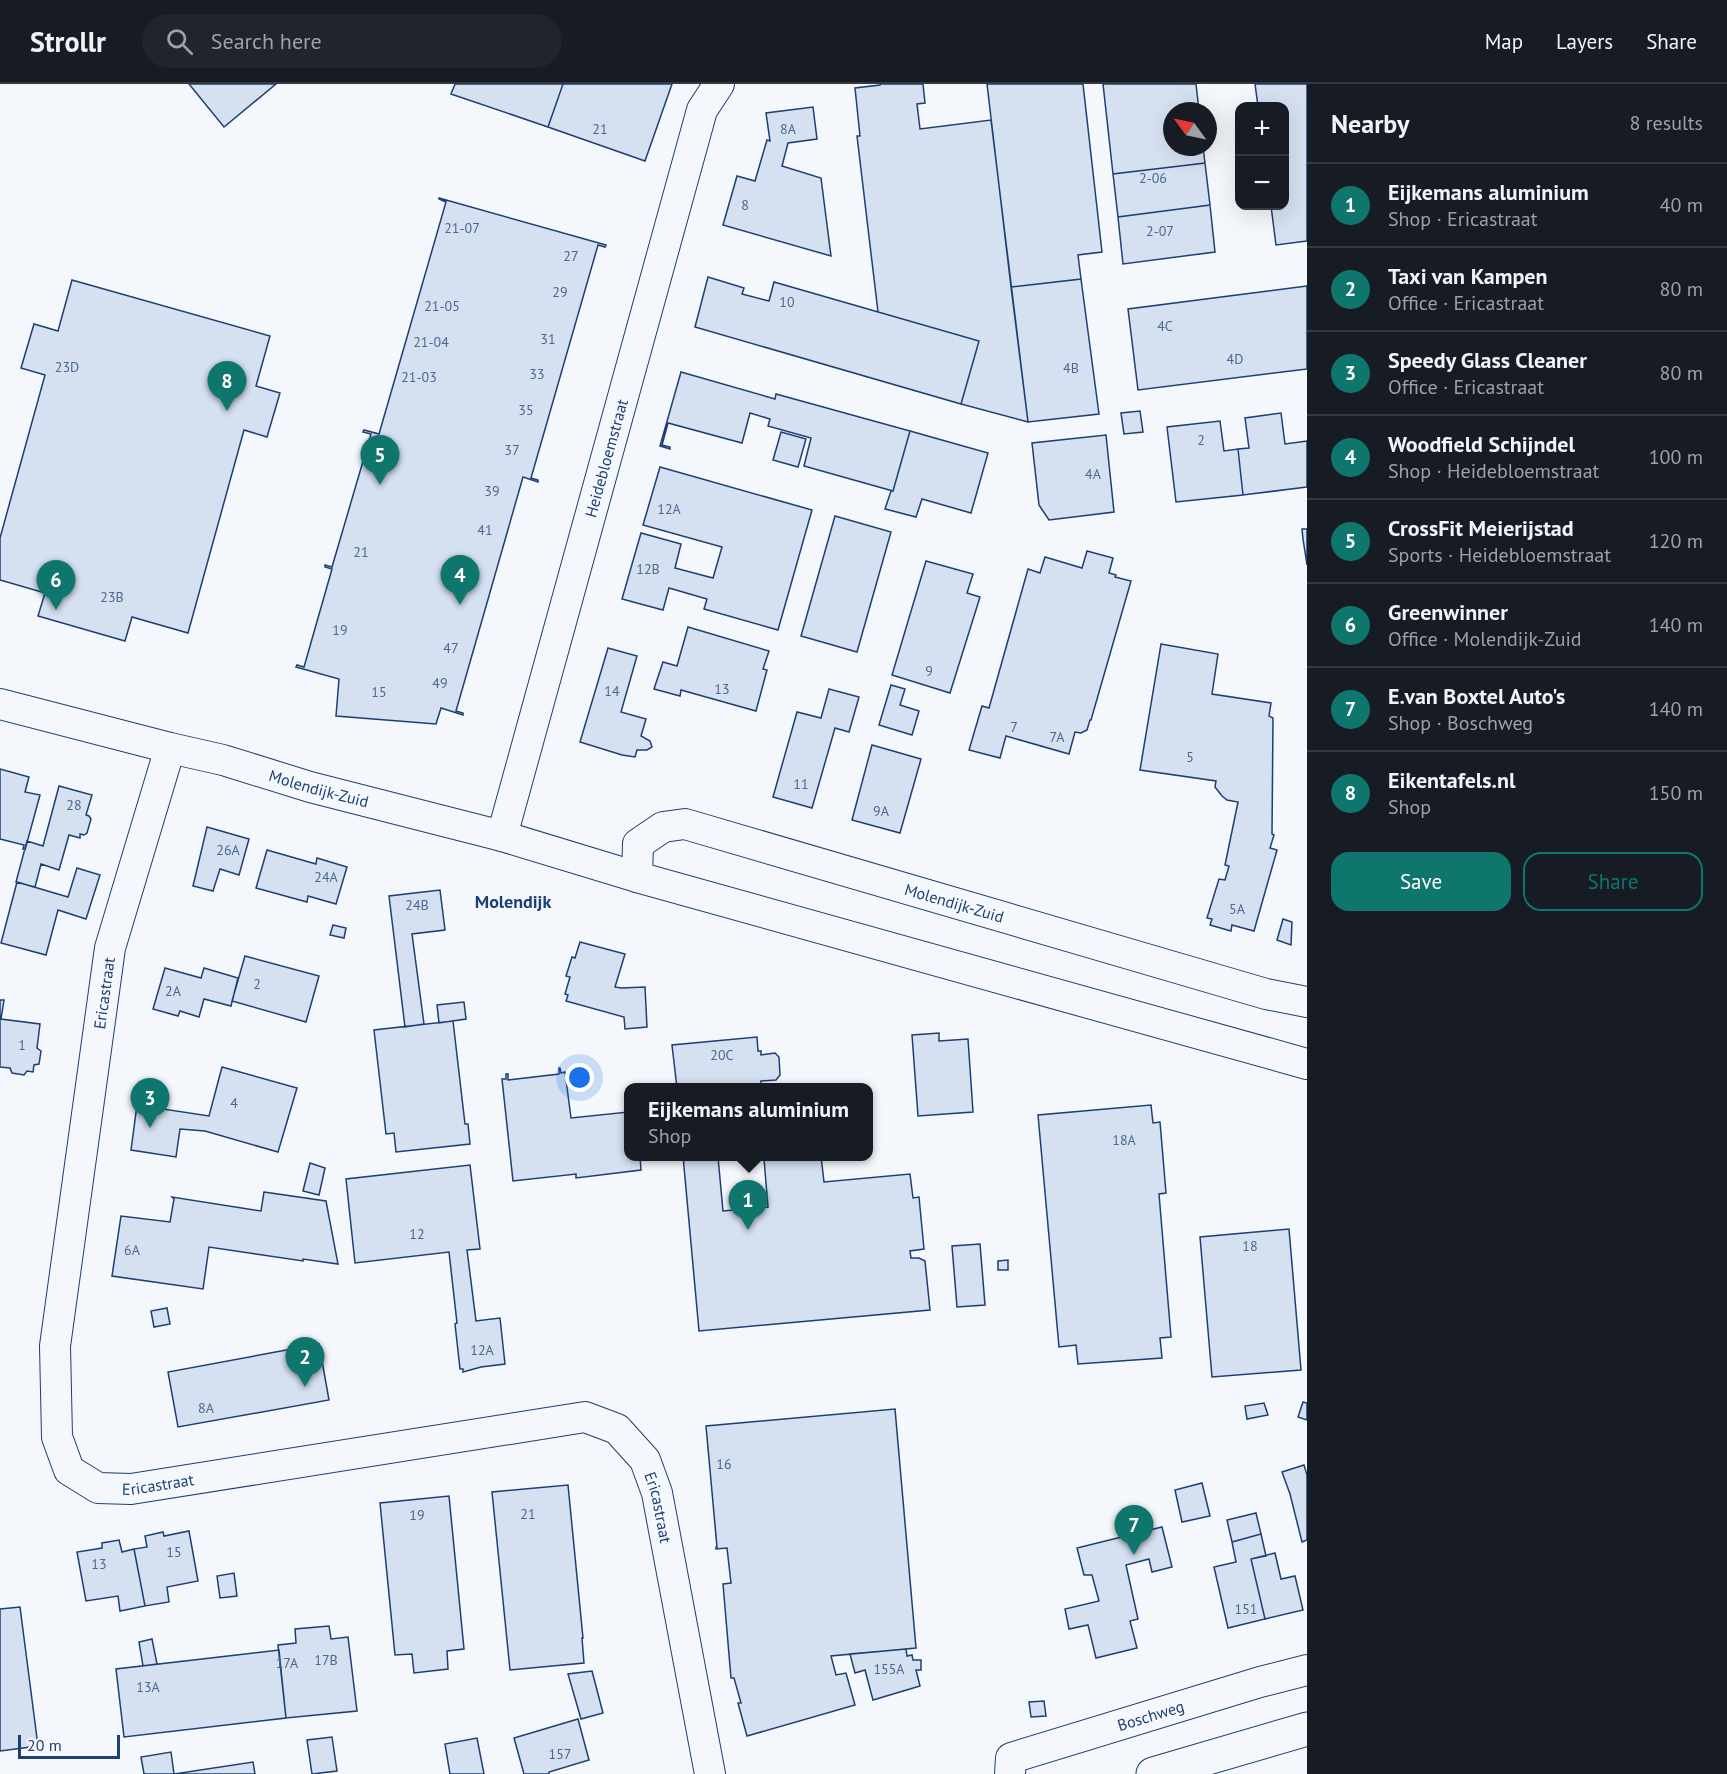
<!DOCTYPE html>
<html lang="en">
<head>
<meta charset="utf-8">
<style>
  body { margin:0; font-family:"PT Sans",sans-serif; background:#20242c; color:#f1f3f6 }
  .controls { position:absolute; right:18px; top:18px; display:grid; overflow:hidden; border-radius:12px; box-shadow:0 6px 24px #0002 }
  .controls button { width:54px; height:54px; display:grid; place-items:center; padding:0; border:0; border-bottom:2px solid #363941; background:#171b24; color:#f1f3f6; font:30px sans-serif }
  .compass { position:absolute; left:1163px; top:18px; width:54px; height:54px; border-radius:50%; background:#171b24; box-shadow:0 6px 24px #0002; rotate:303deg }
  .scale { position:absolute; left:18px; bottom:15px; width:102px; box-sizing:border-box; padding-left:6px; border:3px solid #1d3f73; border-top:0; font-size:16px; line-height:21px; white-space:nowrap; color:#1d3f73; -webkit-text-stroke:4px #f4f7fb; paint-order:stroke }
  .you { position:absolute; left:580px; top:994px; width:21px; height:21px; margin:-15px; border:4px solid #fff; border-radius:50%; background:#1a73e8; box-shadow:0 0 0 9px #1a73e833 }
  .badge { display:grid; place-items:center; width:39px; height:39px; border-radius:50%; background:#0f766e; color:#fff; font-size:20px; font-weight:700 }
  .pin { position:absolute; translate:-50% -50px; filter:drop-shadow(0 2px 3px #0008) }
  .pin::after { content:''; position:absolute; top:32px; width:21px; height:18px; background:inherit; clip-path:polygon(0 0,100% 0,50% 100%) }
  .popup { position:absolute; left:624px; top:999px; width:249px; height:78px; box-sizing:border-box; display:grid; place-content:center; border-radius:12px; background:#171b24; filter:drop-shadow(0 2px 4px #0005); font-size:20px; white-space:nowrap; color:#9ea1a6 }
  .popup b { font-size:22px; color:#f1f3f6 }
  .popup::after { content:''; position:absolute; left:50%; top:100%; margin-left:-12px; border:12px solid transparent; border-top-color:#171b24 }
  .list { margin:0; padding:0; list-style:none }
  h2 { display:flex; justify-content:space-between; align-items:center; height:78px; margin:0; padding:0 24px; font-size:26px }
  h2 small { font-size:20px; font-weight:400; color:#9ea1a6 }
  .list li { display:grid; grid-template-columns:39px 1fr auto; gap:18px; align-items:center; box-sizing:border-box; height:84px; padding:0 24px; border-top:2px solid #363941 }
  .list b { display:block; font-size:22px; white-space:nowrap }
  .list p { margin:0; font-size:20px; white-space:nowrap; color:#9ea1a6 }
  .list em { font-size:20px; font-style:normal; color:#9ea1a6 }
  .actions { display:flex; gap:12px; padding:18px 24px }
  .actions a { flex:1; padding:14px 0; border:2px solid #0f766e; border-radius:18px; text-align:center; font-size:21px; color:#0f766e }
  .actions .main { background:#0f766e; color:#fff }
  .icon { flex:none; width:33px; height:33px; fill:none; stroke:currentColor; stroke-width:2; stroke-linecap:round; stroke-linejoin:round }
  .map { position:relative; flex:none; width:1307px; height:1690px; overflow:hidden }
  header { display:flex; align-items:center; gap:36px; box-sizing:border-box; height:84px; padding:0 30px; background:#171b24; border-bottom:2px solid #363941 }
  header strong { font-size:28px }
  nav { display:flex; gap:33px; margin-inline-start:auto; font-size:21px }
  .search { width:420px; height:54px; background:#20242c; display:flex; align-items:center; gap:15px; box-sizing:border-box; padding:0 21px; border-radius:33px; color:#9ea1a6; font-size:22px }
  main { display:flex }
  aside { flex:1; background:#171b24 }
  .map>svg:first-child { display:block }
  .building { fill:#d5e0f0; stroke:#1d3f73; stroke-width:1.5 }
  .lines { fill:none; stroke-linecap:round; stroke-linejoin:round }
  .minor-casing { stroke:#1d3f73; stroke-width:32 }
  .tertiary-casing { stroke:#1d3f73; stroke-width:35 }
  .minor { stroke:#f4f7fb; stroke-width:30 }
  .tertiary { stroke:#f4f7fb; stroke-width:33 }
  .labels { text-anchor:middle; stroke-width:4.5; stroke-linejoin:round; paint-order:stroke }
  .number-label { font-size:14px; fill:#4b6792 }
  .street-label { font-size:16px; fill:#1d3f73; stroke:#f4f7fb }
  .neighbourhood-label { font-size:18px; font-weight:bold; fill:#1d3f73; stroke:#f4f7fb }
</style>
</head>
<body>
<header>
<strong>Strollr</strong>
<div class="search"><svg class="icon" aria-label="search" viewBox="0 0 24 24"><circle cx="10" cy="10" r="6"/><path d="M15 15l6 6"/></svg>Search here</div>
<nav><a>Map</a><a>Layers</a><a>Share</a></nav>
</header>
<main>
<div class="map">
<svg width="1307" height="1690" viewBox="0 0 1307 1690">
  <rect width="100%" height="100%" fill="#f4f7fb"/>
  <path class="building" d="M189 0H276L224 43Z
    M455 0H563L548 43 451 10Z
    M563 0H672L645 77 548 43Z
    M880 0H923L925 19 917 20 920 45 991 36 1028 338 961 320 979 257 878 228 857 52H860L855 4 880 1Z
    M987 0H1083L1102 168 1078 171 1081 195 1011 203Z
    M1103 0H1196L1199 27H1172V63H1203L1205 79 1113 90Z
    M1255 0H1307V157L1276 161 1271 122H1284V22H1258Z
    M813 23 817 55 788 59 782 82 821 94 831 172 723 141 737 92 755 97 767 56 770 57 766 29Z
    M1205 79 1210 121 1118 133 1113 90Z
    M439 114 606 161 605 163 598 161 531 394 538 396V398L523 393 456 627 463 629V631L441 624 436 640 336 632 339 595 296 583 297 581 304 583 332 485 325 483V481L332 483 371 350 363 348 364 346 379 350 446 118 439 115Z
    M1210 121 1215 168 1123 180 1118 133Z
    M708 193 744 204 742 210 769 217 774 198 979 257 961 320 695 243Z
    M1081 195 1099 330 1028 338 1011 203Z
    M72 196 270 252 256 302 280 309 267 353 244 346 188 549 132 533 125 557 38 532 45 509 0 496V454L45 291 21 284 34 240 58 247Z
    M1307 202V285L1138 306 1128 225Z
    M681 288 775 315 776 310 910 347 893 407 804 382 811 354 768 342 770 335 750 329 742 359 668 339 662 361 670 363V365L660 362Z
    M1140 327 1143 348 1124 350 1121 329Z
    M1281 329 1285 360 1307 357V403L1243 411 1238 365 1249 364 1245 334Z
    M1220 337 1224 367 1238 365 1243 411 1176 418 1167 343Z
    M910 347 988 369 971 429 922 415 916 433 885 425 891 407H893Z
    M781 348 806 355 798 383 773 376Z
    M1106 351 1114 428 1049 436 1039 421 1032 359Z
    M660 383 812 426 778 546 704 525 707 515 669 504 663 526 622 515 641 449 681 460 675 484 713 494 722 463 643 441Z
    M835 432 891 448 857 568 801 552Z
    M1302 445H1307V481L1303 455Z
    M1087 467 1113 474 1109 489 1116 491 1115 493 1131 497 1091 636H1090L1087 646 1081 649 1075 648 1069 670 1006 652 1000 674 969 666 982 622 989 624 1028 485 1040 489 1045 473 1082 484Z
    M926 477 973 490 967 509 980 513 950 609 892 591Z
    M688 543 769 567 763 585 767 586 756 627 681 606 680 612 654 605 663 578 677 582Z
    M1161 560 1218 570 1212 610 1271 619 1269 632 1273 634 1272 750 1274 751 1270 764 1277 766 1254 847 1232 841 1231 847 1210 841 1212 835 1207 834 1219 795 1225 796 1229 782 1225 781 1238 718 1227 716 1222 712 1215 703 1216 697 1140 686Z
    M608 564 637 572 621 628 646 635 641 652 650 657 652 663 647 666H637L635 673 622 671 580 658Z
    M891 601 905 605 900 621 919 627 912 651 879 641Z
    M829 605 859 613 849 648 835 644 812 724 773 713 797 628 821 634Z
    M872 661 921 675 900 749 852 736Z
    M0 685 29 693 25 708 40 711 25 766 23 765 24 761 0 755Z
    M59 702 92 711 86 731 89 732 91 735 87 749 84 751 80 750V754L69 751 59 786 41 780 35 803 16 798 27 757 43 762Z
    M207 743 249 755 239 791 220 785 213 807 193 802Z
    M267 766 316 780 317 774 347 783 336 820 308 812 307 818 256 804Z
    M77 784 100 791 86 835 58 826 46 871 1 859 17 798 68 813Z
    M440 806 445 846 412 850 424 940 405 943 389 812Z
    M1283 835 1292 838 1291 861 1277 856Z
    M333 841 346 844 344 854 330 851Z
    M580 858 625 870 615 903 621 904 645 903 647 943 625 945 624 933 566 917 568 911 565 910 570 893 566 892 572 873 575 874Z
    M245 872 319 892 306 938 232 917Z
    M165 884 201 894 204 884 238 894 231 922 204 915 199 933 180 927 178 932 153 925Z
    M0 916H4L1 935 40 940 37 964 41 967 39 980 34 981 33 988 27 987 24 991 12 989 10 984 0 983Z
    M464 918 466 935 439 939 437 921Z
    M453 937 465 1040H468L470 1060 396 1068 394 1049 386 1050 374 946Z
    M939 949V957L968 955 973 1028 918 1032 912 951Z
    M757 953 758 967H761V971L775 969 779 973 780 991 776 996 761 997V1000L721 1004H677L672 961Z
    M222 983 297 1004 278 1068 205 1047 180 1045 176 1073 131 1066 137 1021 209 1032Z
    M559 984H560L561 989 565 988 571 1034 628 1028V1072H640L641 1086 576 1094V1090L513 1097 502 995H506V990H508V996L559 990Z
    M1151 1021 1153 1039 1160 1038 1166 1109 1159 1110 1171 1253 1160 1254 1162 1274 1078 1280 1076 1261 1059 1263 1038 1031Z
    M683 1072 718 1073 723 1127 768 1123 764 1075 793 1072H821L824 1098 910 1090 913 1114 919 1113 924 1165 910 1167 911 1174H919L925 1177 930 1226 699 1247Z
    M310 1079 325 1084 319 1111 303 1107Z
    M470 1081 480 1165 467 1166 476 1237 500 1234 505 1280 481 1283 463 1288V1285H460L455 1240 457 1239 449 1168 355 1179 346 1095Z
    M264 1108 326 1117 338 1180 303 1175V1177L209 1163 203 1205 112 1192 121 1132 170 1138 174 1115 172 1113 261 1127Z
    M1289 1145 1301 1286 1212 1293 1200 1153Z
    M980 1160 985 1221 957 1223 952 1162Z
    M1008 1176V1186H998V1177Z
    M167 1224 170 1240 154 1243 151 1227Z
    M319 1260 329 1316 178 1343 168 1288Z
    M1303 1318 1307 1319V1336L1298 1333Z
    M1264 1319 1268 1331 1247 1335 1245 1322Z
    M895 1325 916 1564 831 1572 836 1591 846 1589 855 1621 747 1652 738 1619H741L734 1594H731L723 1500 731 1499 727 1464 716 1465V1463H717L706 1342Z
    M1304 1381 1307 1391V1456L1302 1458 1290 1410 1282 1388Z
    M1202 1399 1210 1432 1182 1438 1175 1406Z
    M568 1401 583 1554H582L584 1579 510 1586 492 1408Z
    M449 1412 464 1565 447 1567 448 1585 414 1589 412 1570 395 1571 380 1419Z
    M1256 1429 1261 1450 1232 1458 1227 1436Z
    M1162 1443 1172 1483 1152 1488 1149 1475 1126 1481 1138 1535 1130 1537 1137 1564 1096 1574 1088 1541 1069 1545 1065 1525 1099 1517 1092 1491H1084L1077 1464Z
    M189 1447 198 1497 167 1503 169 1518 145 1522 134 1465 147 1463 145 1452 163 1448 164 1452Z
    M1261 1450 1266 1472 1251 1475 1265 1535 1228 1544 1214 1483 1236 1478 1232 1458Z
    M119 1456 122 1468 134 1465 145 1522 120 1527 118 1512 86 1517 77 1468 102 1464V1459Z
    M1275 1469 1281 1495 1295 1492 1303 1526 1265 1535 1251 1475Z
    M234 1489 237 1512 220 1514 217 1492Z
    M20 1523 38 1662 0 1667V1525Z
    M329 1542 331 1555 348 1553 357 1627 286 1634 278 1561 296 1559 295 1545Z
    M152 1555 157 1580 143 1582 139 1558Z
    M906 1565 907 1572 912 1571 913 1576H921V1586H916L920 1602 873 1616 865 1586 855 1589 850 1570Z
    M279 1566 286 1634 124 1653 116 1585Z
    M592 1587 603 1629 581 1635 568 1590Z
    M1044 1617 1046 1632 1031 1633 1029 1618Z
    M578 1635 589 1676 549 1688V1690H524L514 1654Z
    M332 1653 337 1687 312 1690 307 1656Z
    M477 1654 484 1690H450L445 1660Z
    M171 1668 174 1690H144L141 1673Z
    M253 1678 255 1690H174Z"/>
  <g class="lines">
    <defs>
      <g id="minor">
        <path id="s1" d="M0 620 170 664 223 676 310 703 502 752 637 793 1307 980"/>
        <path id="s2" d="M170 664 110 864 55 1262 57 1353 69 1386 98 1404 131 1405 585 1333 617 1345 645 1376 657 1409 710 1690"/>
        <path id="s3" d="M502 752 702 26 719 0"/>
        <path id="s4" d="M637 793 638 760 663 743 685 740 1266 910 1307 918"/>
        <path id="s5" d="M1010 1690 1011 1674 1260 1598 1307 1586"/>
      </g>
      <path id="tertiary" d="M1153 1690 1307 1645"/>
    </defs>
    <use href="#minor" class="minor-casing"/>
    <use href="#tertiary" class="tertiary-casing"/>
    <use href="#minor" class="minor"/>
    <use href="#tertiary" class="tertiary"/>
  </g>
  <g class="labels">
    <g class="number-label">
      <text x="600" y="50">21</text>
      <text x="788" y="50">8A</text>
      <text x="1153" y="99">2-06</text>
      <text x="745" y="126">8</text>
      <text x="462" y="149">21-07</text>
      <text x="1160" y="152">2-07</text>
      <text x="571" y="177">27</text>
      <text x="560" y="213">29</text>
      <text x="787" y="223">10</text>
      <text x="442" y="227">21-05</text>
      <text x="1165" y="247">4C</text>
      <text x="548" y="260">31</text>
      <text x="431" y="263">21-04</text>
      <text x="1235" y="280">4D</text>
      <text x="67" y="288">23D</text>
      <text x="1071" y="289">4B</text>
      <text x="537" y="295">33</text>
      <text x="419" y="298">21-03</text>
      <text x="526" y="331">35</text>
      <text x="1201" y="361">2</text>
      <text x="512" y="371">37</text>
      <text x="1093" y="395">4A</text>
      <text x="492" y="412">39</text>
      <text x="669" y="430">12A</text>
      <text x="485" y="451">41</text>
      <text x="361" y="473">21</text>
      <text x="648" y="490">12B</text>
      <text x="112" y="518">23B</text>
      <text x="340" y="551">19</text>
      <text x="451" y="569">47</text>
      <text x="929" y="592">9</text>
      <text x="440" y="604">49</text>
      <text x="722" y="610">13</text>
      <text x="612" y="612">14</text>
      <text x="379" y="613">15</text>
      <text x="1014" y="648">7</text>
      <text x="1057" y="658">7A</text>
      <text x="1190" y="678">5</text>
      <text x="801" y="705">11</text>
      <text x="74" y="726">28</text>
      <text x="881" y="732">9A</text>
      <text x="228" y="771">26A</text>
      <text x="326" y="798">24A</text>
      <text x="417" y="826">24B</text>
      <text x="1237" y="830">5A</text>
      <text x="257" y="905">2</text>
      <text x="173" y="912">2A</text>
      <text x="22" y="966">1</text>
      <text x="722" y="976">20C</text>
      <text x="234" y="1024">4</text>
      <text x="1124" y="1061">18A</text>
      <text x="417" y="1155">12</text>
      <text x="1250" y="1167">18</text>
      <text x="132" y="1171">6A</text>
      <text x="482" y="1271">12A</text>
      <text x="206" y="1329">8A</text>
      <text x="724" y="1385">16</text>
      <text x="528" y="1435">21</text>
      <text x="417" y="1436">19</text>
      <text x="174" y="1473">15</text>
      <text x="99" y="1485">13</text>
      <text x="1246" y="1530">151</text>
      <text x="326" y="1581">17B</text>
      <text x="287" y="1584">17A</text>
      <text x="889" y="1590">155A</text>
      <text x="148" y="1608">13A</text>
      <text x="560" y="1675">157</text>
    </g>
    <g class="street-label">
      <text dy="6" stroke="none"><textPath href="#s3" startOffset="392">Heidebloemstraat</textPath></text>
      <text dy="6" stroke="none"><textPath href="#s1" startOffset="330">Molendijk-Zuid</textPath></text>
      <text dy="6" stroke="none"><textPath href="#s4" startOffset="366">Molendijk-Zuid</textPath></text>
      <text transform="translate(104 909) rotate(-82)" y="6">Ericastraat</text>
      <text dy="6" stroke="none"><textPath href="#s2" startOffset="831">Ericastraat</textPath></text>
      <text dy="6" stroke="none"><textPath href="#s2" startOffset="1389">Ericastraat</textPath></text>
      <text dy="6" stroke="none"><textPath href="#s5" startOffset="162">Boschweg</textPath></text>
    </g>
    <g class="neighbourhood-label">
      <text x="513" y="824">Molendijk</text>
    </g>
  </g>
</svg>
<div class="controls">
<button>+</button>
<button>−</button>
</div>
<svg class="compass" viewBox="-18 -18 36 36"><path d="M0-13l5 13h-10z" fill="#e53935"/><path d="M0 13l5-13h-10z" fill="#9ea1a6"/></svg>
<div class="scale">20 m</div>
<div class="you"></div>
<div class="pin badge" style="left:748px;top:1146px">1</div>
<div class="popup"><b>Eijkemans aluminium</b>Shop</div>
<div class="pin badge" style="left:305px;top:1303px">2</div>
<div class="pin badge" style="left:150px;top:1044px">3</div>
<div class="pin badge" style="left:460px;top:521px">4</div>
<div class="pin badge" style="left:380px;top:401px">5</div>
<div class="pin badge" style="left:56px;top:526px">6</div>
<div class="pin badge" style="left:1134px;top:1471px">7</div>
<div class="pin badge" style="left:227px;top:327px">8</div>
</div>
<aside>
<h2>Nearby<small>8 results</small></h2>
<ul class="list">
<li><span class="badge">1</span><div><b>Eijkemans aluminium</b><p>Shop · Ericastraat</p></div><em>40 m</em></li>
<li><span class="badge">2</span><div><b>Taxi van Kampen</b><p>Office · Ericastraat</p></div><em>80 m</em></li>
<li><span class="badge">3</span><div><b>Speedy Glass Cleaner</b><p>Office · Ericastraat</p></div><em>80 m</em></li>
<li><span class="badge">4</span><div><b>Woodfield Schijndel</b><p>Shop · Heidebloemstraat</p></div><em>100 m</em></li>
<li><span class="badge">5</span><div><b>CrossFit Meierijstad</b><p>Sports · Heidebloemstraat</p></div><em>120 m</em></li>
<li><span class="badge">6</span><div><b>Greenwinner</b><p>Office · Molendijk-Zuid</p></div><em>140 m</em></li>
<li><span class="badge">7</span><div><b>E.van Boxtel Auto's</b><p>Shop · Boschweg</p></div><em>140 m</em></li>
<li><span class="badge">8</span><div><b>Eikentafels.nl</b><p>Shop</p></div><em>150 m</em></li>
</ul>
<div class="actions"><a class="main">Save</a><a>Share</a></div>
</aside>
</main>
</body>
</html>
